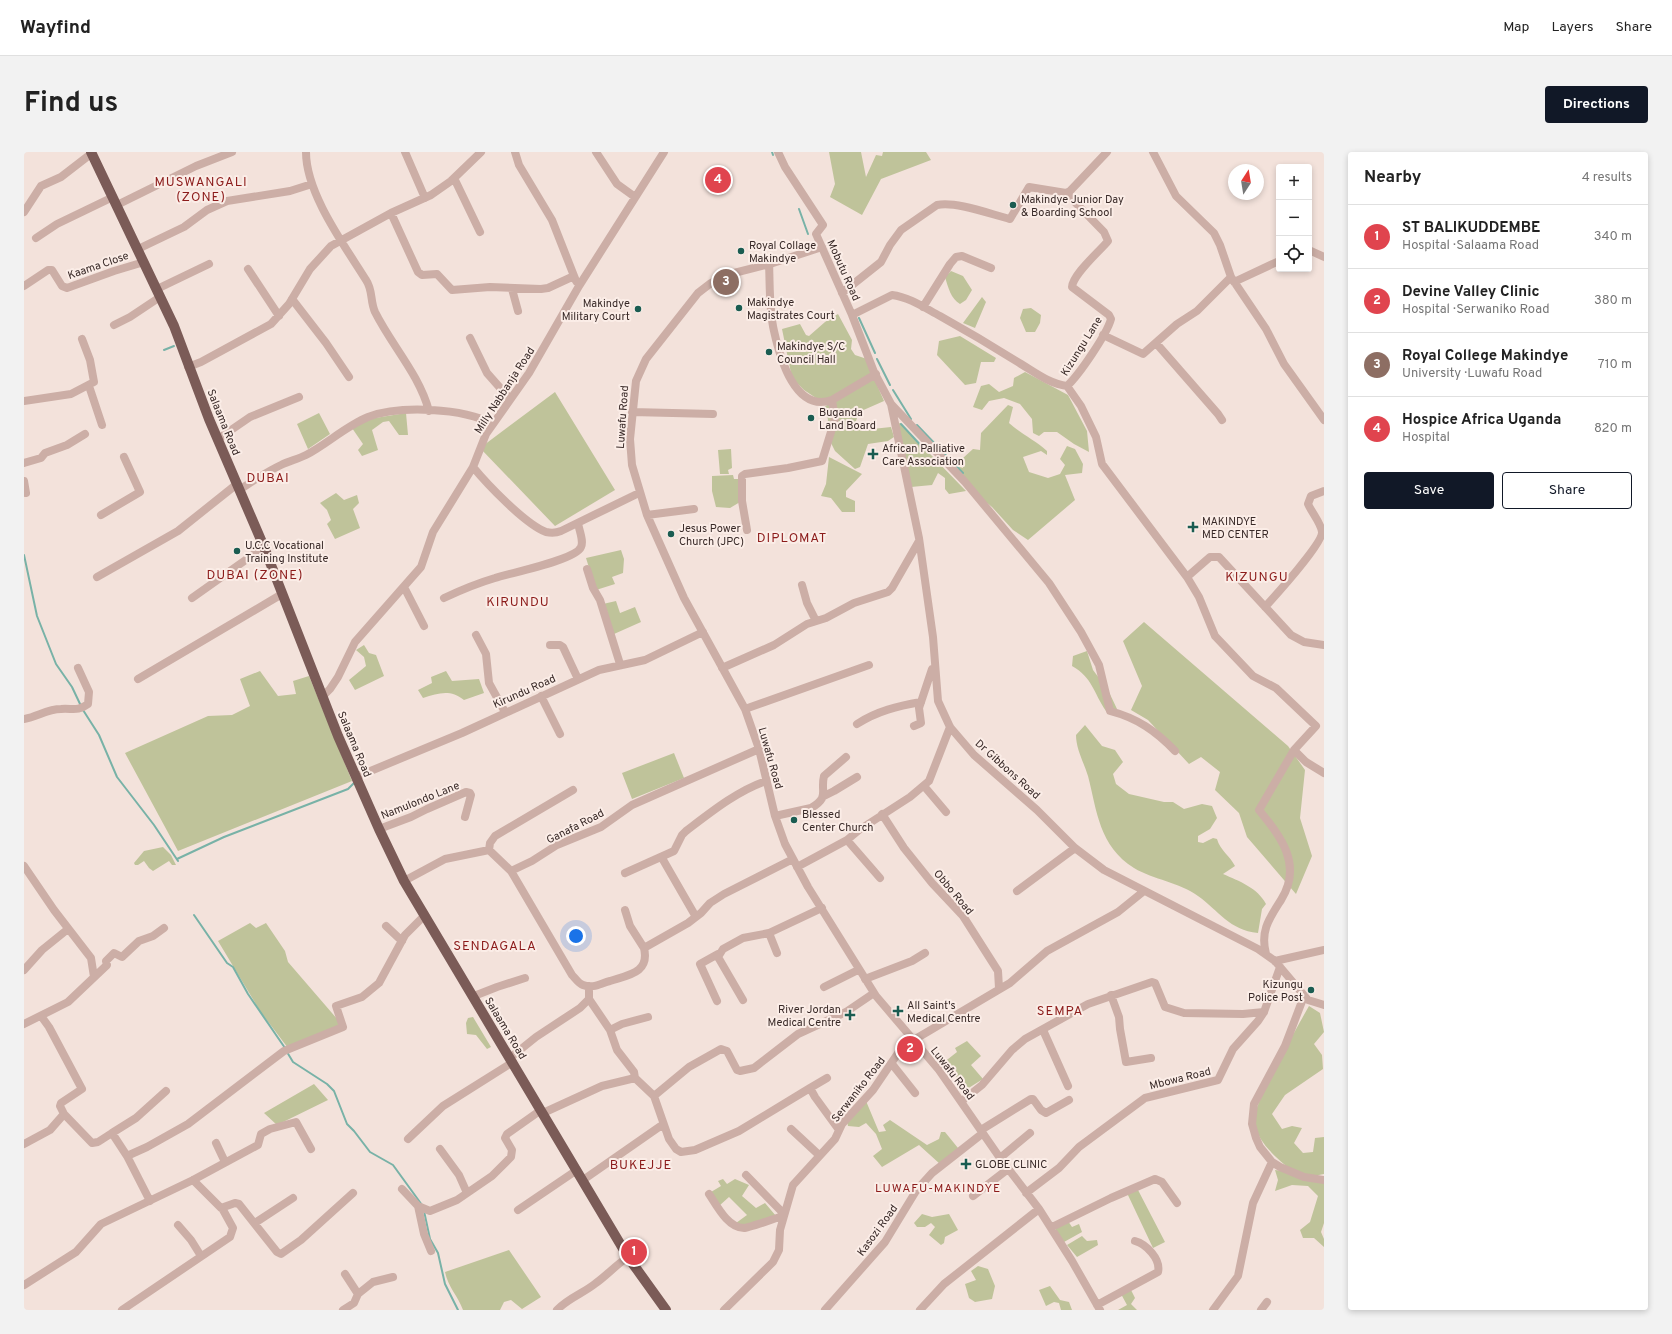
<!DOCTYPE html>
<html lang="en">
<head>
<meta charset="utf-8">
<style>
  body { margin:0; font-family:Overpass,sans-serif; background:#f2f2f2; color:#222 }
  .controls { position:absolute; right:12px; top:12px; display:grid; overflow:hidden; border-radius:4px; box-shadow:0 2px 6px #0003 }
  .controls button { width:36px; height:36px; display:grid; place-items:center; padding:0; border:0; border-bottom:1px solid #e0e0e0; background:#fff; color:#222; font:20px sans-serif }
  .compass { position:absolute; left:1204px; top:12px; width:36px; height:36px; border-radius:50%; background:#fff; box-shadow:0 2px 6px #0003; rotate:12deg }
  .you { position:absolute; left:552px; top:784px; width:14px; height:14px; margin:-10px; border:3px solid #fff; border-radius:50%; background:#1a73e8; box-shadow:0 0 0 6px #1a73e833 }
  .badge { display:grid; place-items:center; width:26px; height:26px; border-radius:50%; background:#111827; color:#fff; font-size:13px; font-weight:700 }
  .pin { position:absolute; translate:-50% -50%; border:2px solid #fff; box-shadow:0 1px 4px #0006 }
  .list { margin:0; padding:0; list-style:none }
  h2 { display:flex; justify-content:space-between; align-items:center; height:52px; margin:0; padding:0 16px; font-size:17px }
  h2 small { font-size:13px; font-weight:400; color:#767676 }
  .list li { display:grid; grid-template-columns:26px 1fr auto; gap:12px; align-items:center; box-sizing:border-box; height:64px; padding:0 16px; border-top:1px solid #e0e0e0 }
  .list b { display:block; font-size:15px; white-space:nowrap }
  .list p { margin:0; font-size:13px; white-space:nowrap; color:#767676 }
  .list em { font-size:13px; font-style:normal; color:#767676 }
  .actions { display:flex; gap:8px; padding:12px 16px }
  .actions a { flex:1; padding:9px 0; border:1px solid #111827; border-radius:4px; text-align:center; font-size:14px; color:#111827 }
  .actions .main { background:#111827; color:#fff }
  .icon { flex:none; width:22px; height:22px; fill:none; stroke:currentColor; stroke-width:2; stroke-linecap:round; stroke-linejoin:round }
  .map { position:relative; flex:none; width:1300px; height:1158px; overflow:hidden; border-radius:4px }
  header { display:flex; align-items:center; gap:24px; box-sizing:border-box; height:56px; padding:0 20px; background:#fff; border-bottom:1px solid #e0e0e0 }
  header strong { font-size:19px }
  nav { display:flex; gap:22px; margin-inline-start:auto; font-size:14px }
  .intro { display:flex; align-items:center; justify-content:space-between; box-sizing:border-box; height:96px; padding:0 24px }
  h1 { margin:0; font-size:28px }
  .button { padding:10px 18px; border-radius:4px; background:#111827; color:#fff; font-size:14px; font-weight:700 }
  main { display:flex; gap:24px; padding:0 24px }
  aside { flex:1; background:#fff; border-radius:4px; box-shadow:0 2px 6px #0003 }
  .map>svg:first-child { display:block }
  .green { fill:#bfc39a }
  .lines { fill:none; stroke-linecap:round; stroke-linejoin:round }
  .stream { stroke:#78b2a7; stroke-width:2 }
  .minor { stroke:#ccaea6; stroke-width:8 }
  .major { stroke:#7b5b57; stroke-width:10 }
  .poi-dot { fill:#1a5c51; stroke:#fbede7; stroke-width:1.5 }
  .labels { text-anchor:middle; stroke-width:4; stroke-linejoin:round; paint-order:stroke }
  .poi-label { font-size:11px; fill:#382927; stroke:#fbede7; text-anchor:start }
  .street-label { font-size:11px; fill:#382927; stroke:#fbede7 }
  .neighbourhood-label { font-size:12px; letter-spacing:1px; fill:#8c1c1b; stroke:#fbede7 }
  .quarter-label { font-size:13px; letter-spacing:1px; fill:#8c1c1b; stroke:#fbede7 }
</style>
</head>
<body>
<header>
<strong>Wayfind</strong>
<nav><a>Map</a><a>Layers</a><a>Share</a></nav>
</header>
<div class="intro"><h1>Find us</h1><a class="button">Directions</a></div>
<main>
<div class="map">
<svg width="1300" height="1158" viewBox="0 0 1300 1158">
  <rect width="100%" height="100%" fill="#f3e2db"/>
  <path class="green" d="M805 0H837L842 25 852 3 858 4 859 0H902L907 8 857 27 838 63 806 45 811 32Z
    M927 119 939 124 948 138 942 148 936 152C927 147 924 135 921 125Z
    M958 145 962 150 951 176 939 171Z
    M1007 156 1017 163 1016 171 1011 180H1002L996 166 999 157Z
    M814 162 828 188 827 197 831 203 843 207 848 221 803 247 795 248 780 238 768 226 758 177 776 172 782 183 785 184 801 170Z
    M936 184 972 206 970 210H957L952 231 941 233 913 203 915 189Z
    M1001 220 1044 243 1063 279 1065 300 1050 292 1033 280H1020L1015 284 1009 281 1008 267 996 252 980 246 965 249 958 258 949 255 957 234 965 232 975 240 989 234 990 226Z
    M850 226 860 249 835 260 831 272 839 278 867 275 870 285 864 289 844 292 836 315 831 317 811 299 803 283 804 267 798 256Z
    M531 240 591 338 531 374 456 296Z
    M984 253 989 255 985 271C997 282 1011 288 1023 299V303L1017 299 999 305 1005 320 1024 326 1036 322 1041 313 1036 307 1043 294 1051 297 1059 312 1058 321 1041 323 1051 348 1004 388 989 378 968 355 939 331 933 314 939 316V306L949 297 956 298 957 281Z
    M295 261 306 282 284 297 273 272Z
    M382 261 384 283H375L365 269 359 270 348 278 354 298 338 304 334 298 339 292 328 276 345 267Z
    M876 271 942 339 925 342 921 337V326L914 321 908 333 887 335 874 272Z
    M707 297 708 316 704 318 705 322H696L694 298Z
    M805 305 838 322 822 339V345L831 349V360H818L807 346 797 344 802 332Z
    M709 323 710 327H716V350L706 356 692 355 688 339V324Z
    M312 341 320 348 333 343 335 351 329 357 336 376 311 387 303 372 307 368 303 358 296 351Z
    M597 398 600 407 599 421 588 425 591 432 572 438 562 406Z
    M592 449 596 461 611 455 617 470 590 482 584 466V460L581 459 579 452Z
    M1120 470 1264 594 1281 618 1276 666 1288 704 1272 742 1223 685 1215 661 1191 638 1196 620 1177 605 1165 612 1124 568 1107 558 1118 534 1099 489Z
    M340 493 345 501 352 503 360 524 331 538 325 528 342 514 340 505 332 498Z
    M1063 499 1069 518 1084 538 1093 557 1082 559C1069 540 1069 526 1048 514L1049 504Z
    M236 519 254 544 272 542 269 529 285 524 328 629 154 699 101 601 184 564 208 563 226 554 216 527Z
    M422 519 428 529 455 527 460 541 440 548C426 537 415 541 399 546L394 538 408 531 407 525Z
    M1061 573 1078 594 1091 598 1099 610 1089 622 1092 632 1105 642 1140 650H1149L1160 657 1178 652 1188 654 1193 666 1186 677 1174 684V690L1179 691 1189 686 1193 687C1196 698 1206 704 1211 714L1199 722C1215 729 1234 736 1242 752L1238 757 1234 781C1205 778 1195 759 1174 744 1155 730 1130 728 1110 716 1075 694 1073 659 1064 624 1060 611 1052 597 1052 583Z
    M650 601 660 626 608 647 598 621Z
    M139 695 147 703 152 713H148L145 709 129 719 125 716 120 709 114 713H111L110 711 120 699Z
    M226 771 232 776 242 771 261 799 264 810 314 868 315 874 264 896 236 859 194 789Z
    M1285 854 1296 861 1300 880 1290 892 1298 903 1299 917 1261 943 1248 962 1258 977 1268 974 1278 976 1270 991 1279 1001 1289 1000 1291 986 1300 985V1022L1290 1024 1300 1031V1071L1297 1080 1300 1087V1095L1290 1086H1279L1276 1078 1286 1070 1294 1044 1284 1034 1268 1033 1251 1039 1254 1028 1251 1018 1258 1019 1261 1013C1249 1003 1232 987 1230 969 1228 954 1275 872 1285 854Z
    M449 865 467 895 463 897 452 883 443 882 442 871 444 866Z
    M943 889 957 904 947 913 959 927 943 937 919 911 933 900 931 896Z
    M290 932 304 948 253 973 240 961Z
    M842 949 855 980 862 979 859 973 866 968 903 993 915 987 917 980H921L934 996 916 1012 895 993 858 1015 849 1004 858 997 852 982 842 971 835 975 824 974 823 969Z
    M699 1027 703 1032 711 1027 725 1033 718 1044 732 1056 741 1051 752 1064 721 1076 712 1071 723 1063 705 1045 695 1054 687 1040 697 1034 694 1029Z
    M1114 1038 1141 1090 1129 1096 1103 1041Z
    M898 1062 908 1065 925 1062 934 1078 921 1085 920 1091 917 1093 905 1083 911 1075 907 1071 901 1075H893L890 1071Z
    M1044 1069 1048 1075 1055 1072 1058 1080 1040 1090 1031 1077Z
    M1058 1084 1063 1089 1073 1088 1074 1093 1053 1105 1043 1093Z
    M485 1098 517 1145 498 1157 487 1148 480 1150 476 1158H439C434 1144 424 1135 421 1120Z
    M954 1114 964 1117 971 1134 968 1147 951 1150 945 1146 941 1132 952 1128 947 1119Z
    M1026 1134 1036 1148 1045 1150 1048 1158H1037L1035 1151 1030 1150 1022 1154 1015 1138Z
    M1107 1138 1111 1146 1107 1152 1113 1158H1094L1103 1153 1097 1142Z"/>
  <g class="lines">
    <path class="stream" d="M748 0 749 3
      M775 57 784 82
      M835 166 851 201
      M140 198 150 194
      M853 207 866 233
      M869 238 887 267
      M877 272 901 298
      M893 273 939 321
      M0 403 13 464 32 512 48 535 57 554
      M59 558 75 583 93 625 130 673 154 709
      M153 707 200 685 324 637 330 631
      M170 763 203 811 209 815 224 842 261 896
      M263 900 269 910 303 932 310 939 323 972 330 979 346 1000 369 1013 398 1053
      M400 1059 406 1087 414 1101 421 1132 434 1158"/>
    <path class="minor" d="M282 0C282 42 321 94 342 128 349 138 346 149 351 160 368 194 395 222 405 259
      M381 0 401 46
      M491 0 495 13 528 68 552 129
      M572 0 593 32 611 45
      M754 0 761 15 799 73 792 82 828 163 850 220 867 252 895 386 909 485 914 549 926 575 950 603 1013 658 1051 696 1080 718 1234 797 1251 809 1284 848 1300 853
      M1129 0 1152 44 1190 81 1196 93 1207 125 1242 177 1260 212 1300 268
      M430 26 456 80
      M93 53 172 14 208 0
      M0 60 17 34 37 25 68 1
      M367 61 394 120 398 123 413 122 428 138 466 135 517 137 524 136 550 124
      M12 86 33 72 89 45
      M798 95 749 111 702 123 687 131 674 141 622 207 612 229 606 287 608 313 623 363 660 446 721 557 735 597 751 664 761 692 784 735 852 844 915 918 976 1006 1015 1057 1048 1109 1076 1158
      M114 97 160 75 183 58 203 49 266 39 288 32
      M1285 98 1300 105
      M745 111C746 134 745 158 750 179 756 206 771 261 808 248
      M224 117 255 164
      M1210 130 1255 109
      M0 134 24 118H28L38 134 43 136 90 119 120 110
      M133 137 185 112
      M488 137 494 159
      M818 141 857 110 866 93 877 78 913 53C932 49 966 62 986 67L1005 35 1042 41 1046 39 1083 0
      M268 147 302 191 325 225
      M899 155 926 112 932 105 938 104 967 116
      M828 163 868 143C885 145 901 156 916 164 943 179 970 195 997 212 1012 221 1026 232 1043 234 1055 223 1083 182 1087 167L1085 163 1048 135C1049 122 1075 100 1084 89L1080 80 1042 41
      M90 173 106 165 136 145
      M1079 183 1119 202 1153 172 1173 159 1207 125
      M446 186 463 221 486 247
      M1132 191 1194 262 1198 268
      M164 215 177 210 247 172 265 152 286 117 307 94 367 61 407 43 427 29 457 0
      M65 234 78 273
      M1043 234 1057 254 1072 285 1078 312 1163 425 1175 445 1191 484 1229 524 1252 536 1292 574 1270 598 1235 658C1257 685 1279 713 1257 748 1245 767 1236 779 1242 802
      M0 249 47 242 70 230 66 208 58 187
      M867 252 941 330 1025 431 1057 480 1075 513 1086 559C1113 566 1132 579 1151 599
      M608 260 689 262
      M194 287 226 265 275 245
      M0 311 17 306 21 301 43 293 61 282
      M449 315C463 332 501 372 522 380 527 381 532 381 537 379L615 341
      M0 329 2 341
      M215 338C229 329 242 320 257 313 265 309 274 307 282 303 303 292 322 274 344 265 376 253 439 256 469 272
      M77 363 116 340 100 305
      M623 363 670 357
      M723 378 718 349V324L721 322 764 316 798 309 811 267 808 248 852 222
      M563 417 569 436 576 448 596 512
      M73 425 154 379 213 332
      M1163 425 1186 405H1195L1267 483 1280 490 1300 493
      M778 433 783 451 792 469
      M380 435 400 474
      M168 446 240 395
      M420 446C437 438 454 431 471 426 486 421 552 408 557 395 560 389 555 378 554 371
      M1241 455C1251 444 1299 391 1298 380 1297 371 1288 361 1284 352L1287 344 1300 339
      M452 483 462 502 465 531 481 560
      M526 493H536L539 495 554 527
      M698 516 750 493 783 472 802 466 830 451 864 440 868 436 895 389
      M114 527 258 442
      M299 544 306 537 314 525 331 490 397 415 409 380 449 315 462 282 505 221 555 134 640 0
      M517 544 536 582
      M721 557 845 513
      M0 567C13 565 23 557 37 557 49 556 53 560 64 552L65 540 54 516
      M833 572C853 559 874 554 897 550
      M890 574 897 571 895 556 908 517
      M1270 598 1282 610 1300 621
      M332 625 438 581 575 518 621 508 679 480
      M900 634 922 660
      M800 644 810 639 833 625
      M858 662 880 696 908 731 939 764 974 819 975 836
      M751 664 787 656C806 645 796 640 800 624L822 605
      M355 677 387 665 403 657 442 640 446 641 447 643 441 665
      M823 688 856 726
      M465 698 466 691 471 684 549 638
      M638 706 672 765
      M0 714 30 758 67 806 70 825
      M773 715 823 688 835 678 886 645 905 629 926 575
      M487 719 548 823C551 826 555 832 559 833 569 837 577 831 586 829 604 823 626 821 620 796L664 771 677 761 686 751 700 742 769 707
      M601 721 650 699 658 683 662 679C687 660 713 639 742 629
      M380 729 421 707 465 698 487 719 508 709 533 693 577 675 608 653 735 597
      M993 739 1051 696
      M601 758 606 774 620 796
      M362 774 378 789
      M745 781 753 801
      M1251 809 1300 798
      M0 818 18 798 44 777
      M841 827 888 809 901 801
      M800 835 834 818
      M1087 843 1095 865 1096 877 1102 910 1127 906
      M450 844 473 835 501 826
      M1280 844 1261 894 1230 952 1228 972 1232 986 1236 995 1248 1010 1256 1015 1280 1025 1300 1028
      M565 847 586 878 593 898 610 920 611 926 630 944 645 987 652 997 657 1000 671 998 715 979 786 936
      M719 848 694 805 699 797 719 786 745 781 798 756
      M693 849 676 812 694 802
      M0 872 44 850 83 813 82 809 90 801 98 805 115 789 129 784 140 776
      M586 878 598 872 624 865
      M1019 878 1044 934
      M888 889 986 831 1023 799 1094 760 1120 739
      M486 906 512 885 556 856 565 847V834
      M868 912 891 941
      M803 926 786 936 791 945 815 978
      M630 944 665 915 697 897 703 899 713 918 716 919 730 916 774 882 822 860 850 841
      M938 949 958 933 988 898 1001 887 1064 852 1128 830 1131 831 1141 855 1160 861 1219 862 1240 860
      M519 961 578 934 611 926
      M40 962 68 991 74 990 88 981 103 1004 126 1049
      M767 977 795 1003
      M957 978 1007 947H1009L1017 958 1022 961 1045 948
      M88 981 112 966 142 939
      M384 987 419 954 489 910
      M192 991 201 1010
      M0 992 26 978 40 962 36 954 37 951 58 937 25 875 17 864
      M416 997 435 1023 443 1041
      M103 1004 123 995 164 972 260 899 319 875 312 854 338 845 355 831 381 783 401 763
      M976 1006 1006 981
      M722 1023 760 1062
      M169 1028 197 1056 211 1051 215 1052 253 1100 257 1102 277 1088 329 1041
      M559 1028 638 973
      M378 1037 394 1054 400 1082 407 1099
      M1002 1041 1035 1016 1055 995 1121 946 1194 928 1209 897 1234 869 1240 860 1256 815
      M685 1042C693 1054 704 1076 720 1076 725 1076 752 1066 759 1064
      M949 1044 984 1017
      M394 1054 406 1059 433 1048 468 1024 487 1005 488 998 481 986 483 982 517 958
      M494 1058 553 1018
      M231 1071 269 1046
      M154 1073 167 1088 177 1104
      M1028 1075 1087 1046 1131 1027 1138 1030 1153 1051
      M321 1122 334 1142
      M0 1133 52 1100 77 1072 169 1028 234 993 237 982 246 977 272 970 287 997
      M1073 1153 1134 1120C1137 1107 1122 1092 1111 1089
      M98 1158 206 1085 209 1076 198 1056
      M319 1158 330 1151 334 1142 349 1130 369 1125
      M533 1158C544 1146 560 1141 572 1131 583 1123 592 1113 604 1105
      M700 1158 749 1110 755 1098 756 1078 769 1033 811 987 818 972 849 938 885 885
      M801 1158 861 1090 892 1039 899 1031 908 1021 959 981
      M896 1158 920 1132 1015 1057
      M1189 1158 1214 1124 1229 1051 1248 1010
      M1237 1158 1243 1150"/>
    <path class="major" d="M67 0 150 174 185 267 240 395 314 584 355 677 380 729 604 1105 642 1158"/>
  </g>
  <g class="poi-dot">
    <circle cx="989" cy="53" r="4"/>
    <circle cx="717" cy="99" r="4"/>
    <circle cx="715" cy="156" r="4"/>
    <circle cx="614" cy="157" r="4"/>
    <circle cx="745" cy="200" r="4"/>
    <circle cx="787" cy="266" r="4"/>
    <path d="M847 296h4v4h4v4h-4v4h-4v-4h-4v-4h4z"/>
    <path d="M1167 369h4v4h4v4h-4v4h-4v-4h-4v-4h4z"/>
    <circle cx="647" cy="382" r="4"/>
    <circle cx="213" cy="399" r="4"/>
    <circle cx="770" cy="668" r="4"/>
    <circle cx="1287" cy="838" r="4"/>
    <path d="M872 853h4v4h4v4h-4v4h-4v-4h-4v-4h4z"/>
    <path d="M824 857h4v4h4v4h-4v4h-4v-4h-4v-4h4z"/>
    <path d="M940 1006h4v4h4v4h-4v4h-4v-4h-4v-4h4z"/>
  </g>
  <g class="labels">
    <g class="poi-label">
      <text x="997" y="51">Makindye Junior Day<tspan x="997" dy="13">&amp; Boarding School</tspan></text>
      <text x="725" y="97">Royal Collage<tspan x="725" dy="13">Makindye</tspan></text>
      <text x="723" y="154">Makindye<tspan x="723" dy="13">Magistrates Court</tspan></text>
      <text x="606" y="155" text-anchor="end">Makindye<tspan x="606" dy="13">Military Court</tspan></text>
      <text x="753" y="198">Makindye S/C<tspan x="753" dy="13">Council Hall</tspan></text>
      <text x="795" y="264">Buganda<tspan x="795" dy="13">Land Board</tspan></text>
      <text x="858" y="300">African Palliative<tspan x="858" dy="13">Care Association</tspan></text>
      <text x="1178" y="373">MAKINDYE<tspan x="1178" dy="13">MED CENTER</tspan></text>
      <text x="655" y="380">Jesus Power<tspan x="655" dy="13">Church (JPC)</tspan></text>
      <text x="221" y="397">U.C.C Vocational<tspan x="221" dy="13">Training Institute</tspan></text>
      <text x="778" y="666">Blessed<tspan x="778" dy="13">Center Church</tspan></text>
      <text x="1279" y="836" text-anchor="end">Kizungu<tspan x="1279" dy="13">Police Post</tspan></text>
      <text x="883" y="857">All Saint's<tspan x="883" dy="13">Medical Centre</tspan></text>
      <text x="817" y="861" text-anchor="end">River Jordan<tspan x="817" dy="13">Medical Centre</tspan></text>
      <text x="951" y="1016">GLOBE CLINIC</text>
    </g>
    <g class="street-label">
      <text transform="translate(74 113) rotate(-19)" y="4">Kaama Close</text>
      <text transform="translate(820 118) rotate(66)" y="4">Mobutu Road</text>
      <text transform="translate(1057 194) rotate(-58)" y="4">Kizungu Lane</text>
      <text transform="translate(480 238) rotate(-57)" y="4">Milly Nabbanja Road</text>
      <text transform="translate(598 265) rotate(-86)" y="4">Luwafu Road</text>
      <text transform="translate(200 270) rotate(68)" y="4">Salaama Road</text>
      <text transform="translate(500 539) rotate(-24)" y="4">Kirundu Road</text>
      <text transform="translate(331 592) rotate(67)" y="4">Salaama Road</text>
      <text transform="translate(747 606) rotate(74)" y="4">Luwafu Road</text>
      <text transform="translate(984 617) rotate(42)" y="4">Dr Gibbons Road</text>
      <text transform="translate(396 648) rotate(-22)" y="4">Namulondo Lane</text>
      <text transform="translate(551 674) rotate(-27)" y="4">Ganafa Road</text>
      <text transform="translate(930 740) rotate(50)" y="4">Obbo Road</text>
      <text transform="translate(482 876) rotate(59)" y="4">Salaama Road</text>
      <text transform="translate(929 921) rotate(52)" y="4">Luwafu Road</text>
      <text transform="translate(1156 926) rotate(-14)" y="4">Mbowa Road</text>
      <text transform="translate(834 937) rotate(-52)" y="4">Serwaniko Road</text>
      <text transform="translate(853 1078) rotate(-54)" y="4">Kasozi Road</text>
    </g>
    <g class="neighbourhood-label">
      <text x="914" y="1040">LUWAFU-MAKINDYE</text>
    </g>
    <g class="quarter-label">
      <text x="177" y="34">MUSWANGALI<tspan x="177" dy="15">(ZONE)</tspan></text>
      <text x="244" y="330">DUBAI</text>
      <text x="768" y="390">DIPLOMAT</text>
      <text x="231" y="427">DUBAI (ZONE)</text>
      <text x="1233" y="429">KIZUNGU</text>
      <text x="494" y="454">KIRUNDU</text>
      <text x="471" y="798">SENDAGALA</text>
      <text x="1036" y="863">SEMPA</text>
      <text x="617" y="1017">BUKEJJE</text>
    </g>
  </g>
</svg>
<div class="controls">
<button>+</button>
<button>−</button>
<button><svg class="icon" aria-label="locate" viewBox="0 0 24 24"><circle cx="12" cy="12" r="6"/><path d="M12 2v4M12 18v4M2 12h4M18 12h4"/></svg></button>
</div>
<svg class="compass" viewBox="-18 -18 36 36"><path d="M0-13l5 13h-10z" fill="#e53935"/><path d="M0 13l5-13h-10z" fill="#767676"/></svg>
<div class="you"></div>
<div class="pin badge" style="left:610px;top:1100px;background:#e0444e">1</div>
<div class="pin badge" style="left:886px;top:897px;background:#e0444e">2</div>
<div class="pin badge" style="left:702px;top:130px;background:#8d6e63">3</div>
<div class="pin badge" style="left:694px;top:28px;background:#e0444e">4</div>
</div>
<aside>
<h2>Nearby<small>4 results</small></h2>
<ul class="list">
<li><span class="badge" style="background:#e0444e">1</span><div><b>ST BALIKUDDEMBE</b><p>Hospital · Salaama Road</p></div><em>340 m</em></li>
<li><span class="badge" style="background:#e0444e">2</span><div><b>Devine Valley Clinic</b><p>Hospital · Serwaniko Road</p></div><em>380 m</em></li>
<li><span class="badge" style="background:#8d6e63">3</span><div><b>Royal College Makindye</b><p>University · Luwafu Road</p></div><em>710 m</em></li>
<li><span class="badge" style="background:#e0444e">4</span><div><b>Hospice Africa Uganda</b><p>Hospital</p></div><em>820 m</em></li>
</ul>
<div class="actions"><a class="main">Save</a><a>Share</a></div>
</aside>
</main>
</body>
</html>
